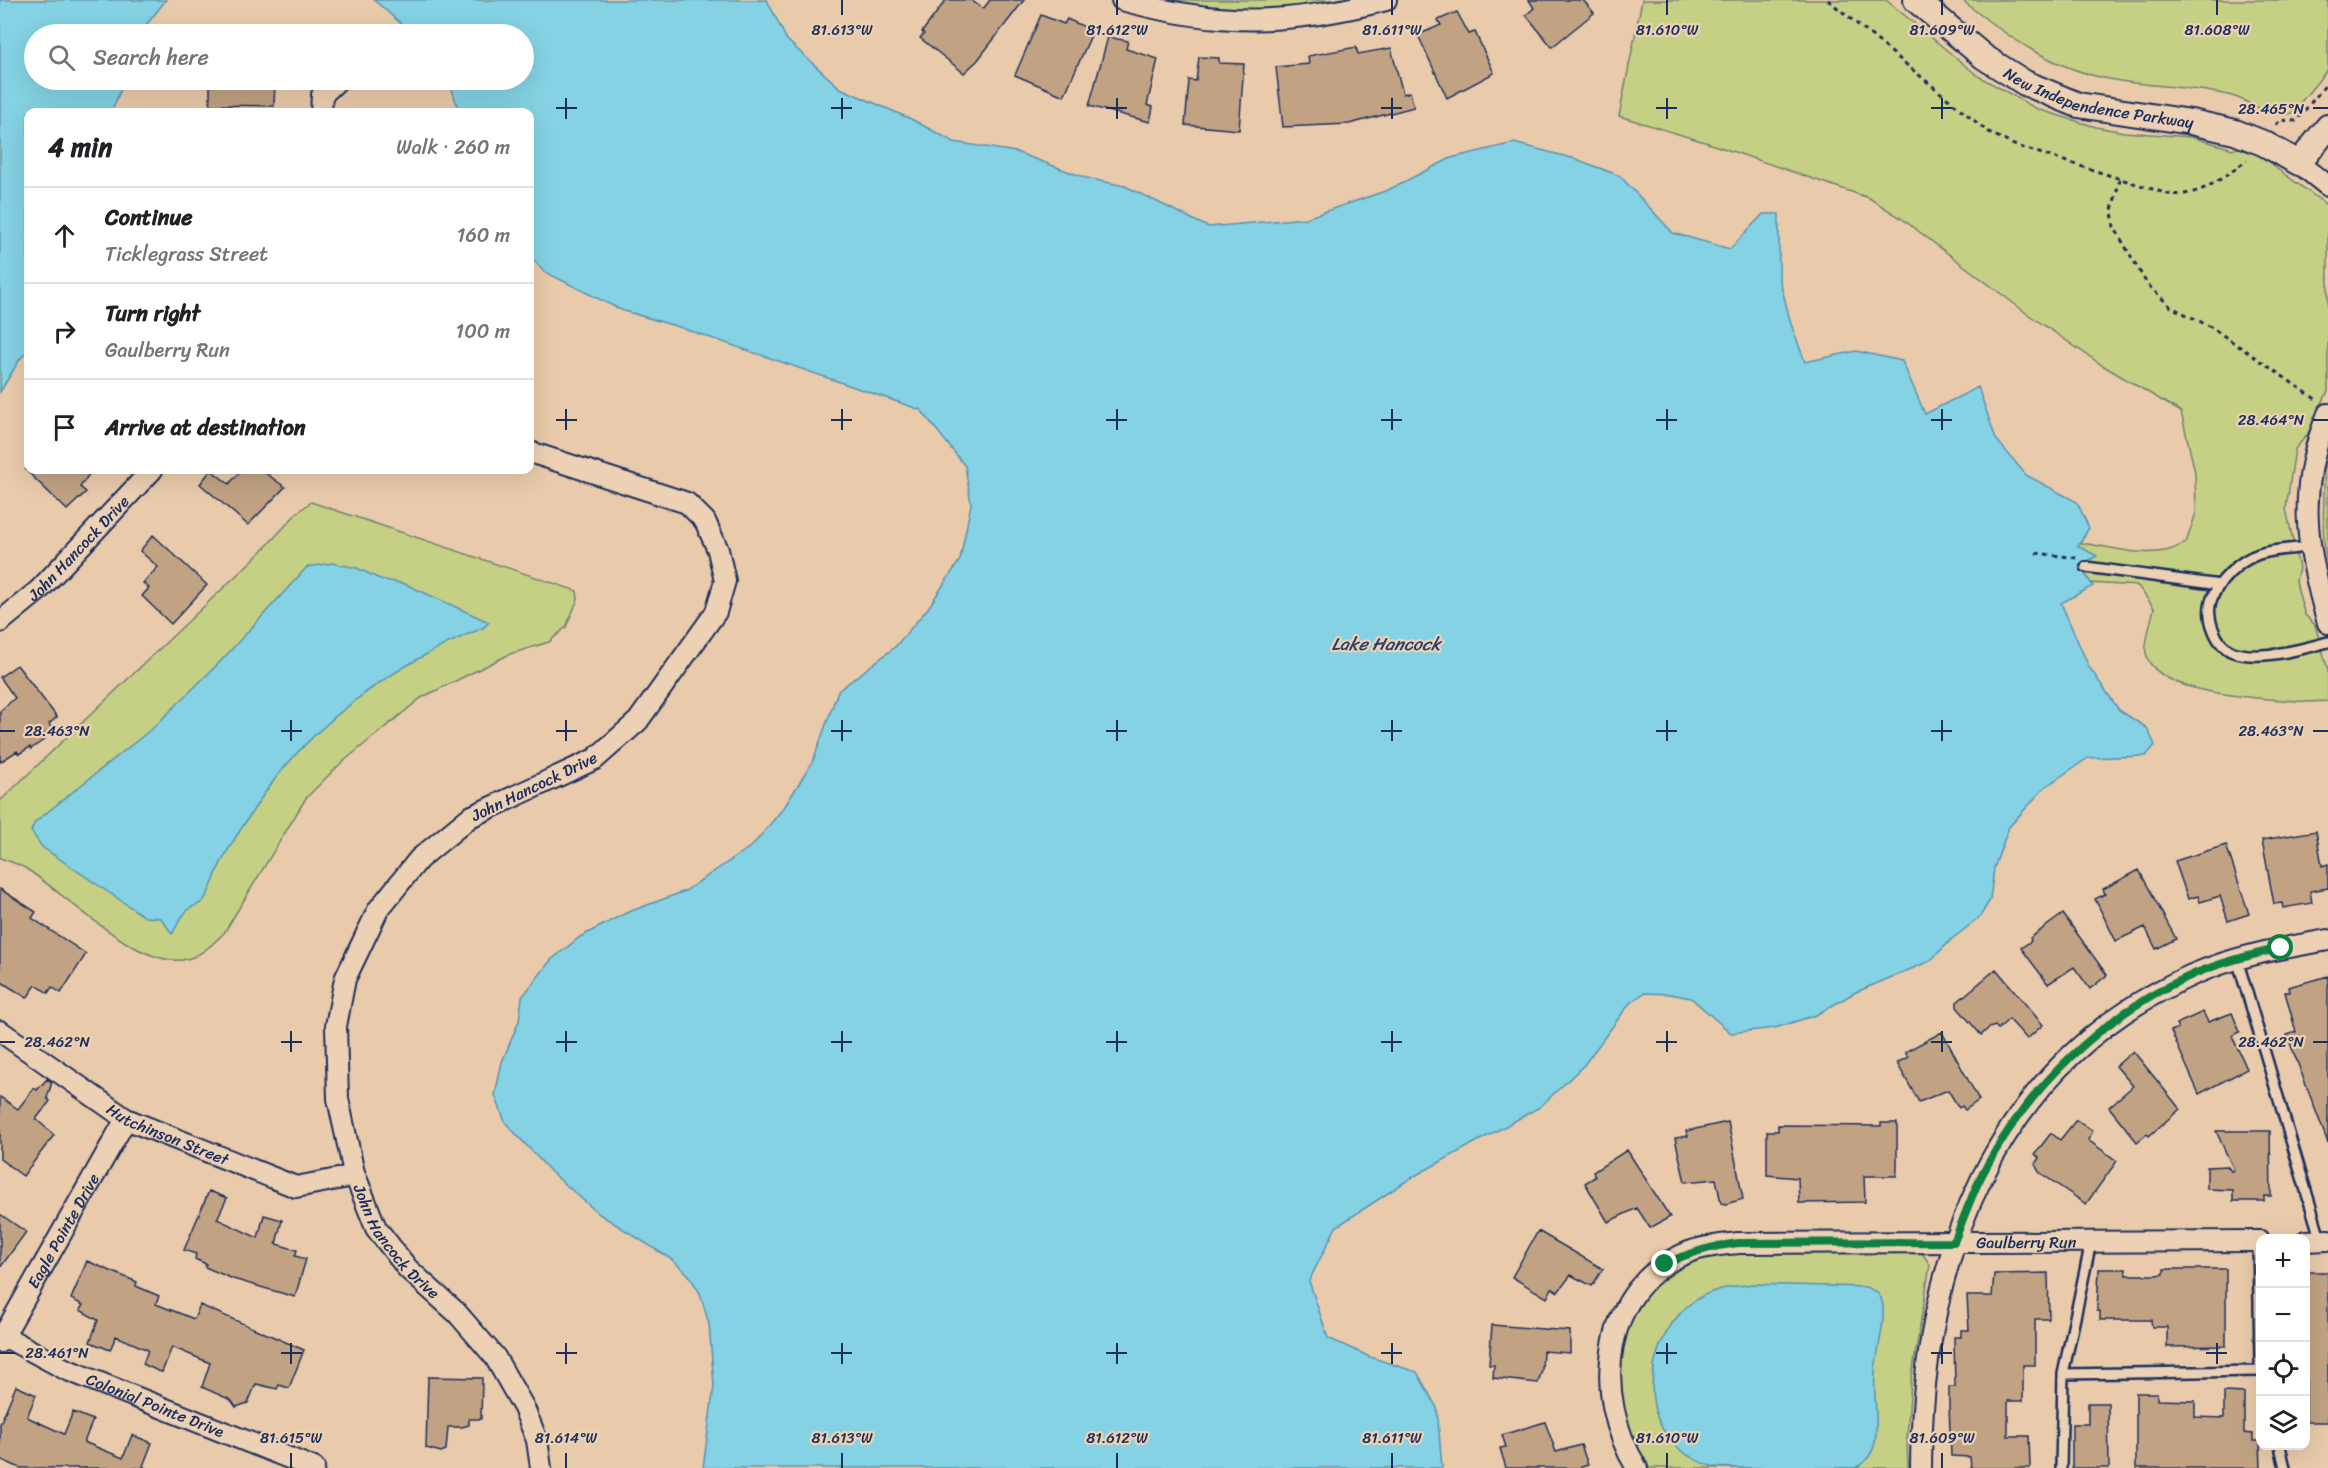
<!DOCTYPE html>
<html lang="en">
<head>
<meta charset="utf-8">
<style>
  body { margin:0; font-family:Sriracha,sans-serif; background:#f6f6f6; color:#202124 }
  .controls { position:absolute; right:18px; bottom:18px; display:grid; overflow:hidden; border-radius:12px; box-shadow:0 6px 24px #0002 }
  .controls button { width:54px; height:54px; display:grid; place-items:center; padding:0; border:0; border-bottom:2px solid #e0e0e0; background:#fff; color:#202124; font:30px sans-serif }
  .stop { position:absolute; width:18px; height:18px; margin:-14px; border:4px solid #0b8043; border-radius:50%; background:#fff }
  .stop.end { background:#0b8043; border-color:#fff; box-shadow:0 2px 6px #0008 }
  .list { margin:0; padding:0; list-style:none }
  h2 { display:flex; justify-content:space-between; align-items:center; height:78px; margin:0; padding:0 24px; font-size:26px }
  h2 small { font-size:20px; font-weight:400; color:#757577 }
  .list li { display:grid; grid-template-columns:39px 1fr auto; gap:18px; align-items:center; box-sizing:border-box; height:96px; padding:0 24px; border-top:2px solid #e0e0e0 }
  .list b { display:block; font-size:22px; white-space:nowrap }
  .list p { margin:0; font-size:20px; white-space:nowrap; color:#757577 }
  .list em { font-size:20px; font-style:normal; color:#757577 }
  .icon { flex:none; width:33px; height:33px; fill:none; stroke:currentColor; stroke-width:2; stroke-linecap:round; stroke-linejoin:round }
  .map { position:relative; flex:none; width:2328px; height:1468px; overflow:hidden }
  .search { position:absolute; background:#fff; box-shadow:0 6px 24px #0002; left:24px; top:24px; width:510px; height:66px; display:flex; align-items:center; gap:15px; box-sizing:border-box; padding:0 21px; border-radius:33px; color:#757577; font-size:22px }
  .panel { position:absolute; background:#fff; box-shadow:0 6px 24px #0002; left:24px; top:108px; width:510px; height:366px; border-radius:12px }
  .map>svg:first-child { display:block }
  .green { fill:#c6d084; stroke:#708071; stroke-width:1.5 }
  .water { fill:#84d2e3; stroke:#5a91ae; stroke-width:1.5 }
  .building { fill:#c1a384; stroke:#1b2f5e; stroke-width:1.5 }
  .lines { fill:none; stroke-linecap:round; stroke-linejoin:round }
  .service-casing { stroke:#1b2f5e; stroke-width:14 }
  .minor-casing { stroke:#1b2f5e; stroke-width:24 }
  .tertiary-casing { stroke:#1b2f5e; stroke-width:28 }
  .path { stroke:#1b2f5e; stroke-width:3; stroke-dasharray:4.5 4.5; stroke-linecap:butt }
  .service { stroke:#edd1b4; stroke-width:9 }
  .minor { stroke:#edd1b4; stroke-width:20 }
  .tertiary { stroke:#edd1b4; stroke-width:24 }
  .route { stroke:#0b8043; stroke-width:8 }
  .ticks { fill:none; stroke:#1b2f5e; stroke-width:2 }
  .labels { text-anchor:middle; stroke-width:4.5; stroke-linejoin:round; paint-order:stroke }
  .street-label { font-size:16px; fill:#1b2f5e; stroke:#edd1b4 }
  .water-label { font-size:18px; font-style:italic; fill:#263f6b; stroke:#edd1b4 }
  .ticks-label { font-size:15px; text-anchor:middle; fill:#1b2f5e; stroke:#edd1b4; stroke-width:4.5; stroke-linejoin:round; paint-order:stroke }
</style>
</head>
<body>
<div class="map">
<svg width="2328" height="1468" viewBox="0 0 2328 1468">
  <rect width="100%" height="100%" fill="#e9cbab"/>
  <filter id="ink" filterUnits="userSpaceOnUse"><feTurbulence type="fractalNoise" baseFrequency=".0167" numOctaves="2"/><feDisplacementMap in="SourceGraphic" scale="12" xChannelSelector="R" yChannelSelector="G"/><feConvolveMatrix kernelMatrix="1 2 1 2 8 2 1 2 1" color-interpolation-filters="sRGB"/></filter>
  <g filter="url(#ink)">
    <path class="green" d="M1161 0H1345L1287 10 1242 12Z
      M1642 0H1886L1978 76 2037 109 2096 127 2124 132 2191 137 2233 149 2249 147 2263 154 2276 168 2328 206V391L2307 435 2295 449 2286 509 2299 568 2296 581 2298 591 2305 615 2315 625 2328 670V701L2308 702C2271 698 2154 698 2146 653 2144 644 2152 618 2154 608L2138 586 2072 582 2066 541C2098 543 2133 557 2165 551 2172 550 2180 545 2186 543L2196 513 2195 472 2181 412 2102 365 2029 315 1901 218 1869 198 1708 143 1619 116Z
      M1962 0H2328V69L2292 113C2272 120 2252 102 2232 96 2193 86 2154 87 2114 80 2055 70 2008 38 1962 0Z
      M2328 440V569C2320 533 2325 507 2324 472 2324 456 2322 457 2328 440Z
      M311 502 577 591 578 599 566 627 549 642 510 654 421 698 339 765 306 798 224 933C213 944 199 958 182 960 133 965 65 893 25 868 18 864 8 861 0 858V801L262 551 297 513Z
      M1912 1249 1923 1254 1930 1265 1911 1381 1907 1439 1908 1468H1649L1636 1453 1616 1382 1620 1347 1637 1303 1656 1282 1682 1264 1711 1253Z"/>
    <path class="water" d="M0 0H166L139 34H34V80H125L111 112H28V351L20 359 0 392Z
      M374 0H767L787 40 840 88 911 119 954 142 1016 152 1086 178 1125 186 1208 227 1306 218 1388 190 1451 158 1514 143 1576 159 1620 176 1673 233 1730 249 1763 214H1779V277L1791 324 1805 362 1856 351 1902 361 1925 414 1978 387 1996 439 2026 475 2077 502 2089 528 2078 546 2097 556 2084 563V572L2093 586 2061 603 2089 667 2119 710 2147 728 2155 745 2146 756 2088 758 2045 787 2009 827 1994 868 1990 900 1979 918 1952 939 1930 961 1854 993 1816 1015 1775 1028 1731 1033 1691 998 1670 994 1644 993 1630 1003 1584 1065 1540 1107 1411 1178 1336 1227 1309 1281 1328 1338 1370 1357 1417 1372 1437 1408 1442 1468H703L714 1386 709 1324 700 1293 688 1274 671 1259 599 1214 551 1172 505 1122 495 1095 502 1062 519 1021 522 997 551 960 580 937 626 913 685 891 753 845 785 806 813 761 838 691 895 647 928 608 960 560 971 504 965 466 921 410 679 327 621 310 543 271 530 255V112H459L449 80H524V34H413Z
      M332 563 357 568 380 579 405 584 489 622 483 628C395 663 307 726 256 806 244 824 232 842 222 861 215 873 212 892 202 902 199 905 193 906 190 908 182 914 177 926 172 934L161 918 145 917 42 847 31 831 35 822 154 727 220 662 307 567Z
      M1752 1284 1867 1287C1873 1290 1878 1292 1881 1298 1888 1316 1876 1353 1875 1373 1873 1396 1879 1421 1875 1443 1872 1455 1865 1463 1855 1468 1822 1468 1788 1468 1755 1468 1742 1468 1726 1468 1714 1467 1707 1465 1699 1462 1693 1458 1631 1427 1645 1330 1699 1298 1715 1288 1734 1287 1752 1284Z"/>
    <path class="building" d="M946 0H971L983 9 990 0H1024L977 61 964 73 920 38 924 34 922 32Z
      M1529 0H1583L1594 13 1552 47 1526 15 1534 8Z
      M1457 12 1469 34 1475 32 1494 73 1447 98 1418 35 1441 25 1438 20Z
      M1041 15 1064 24 1067 19 1085 27 1083 31 1092 33 1064 96 1015 75Z
      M1108 37 1128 41 1126 49 1158 59 1147 105 1153 107 1150 122 1089 106Z
      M1356 47 1358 54 1391 48 1403 94 1410 92 1414 107 1349 124 1283 127 1276 67 1309 64 1308 56Z
      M1199 57 1219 58V63L1244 64 1239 130 1185 125 1189 80 1196 81Z
      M210 80H275L274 106 210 105Z
      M26 470H92L80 487 86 492 67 510Z
      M211 470 229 484 242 470H261L285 487 248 525 200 484Z
      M153 535 207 585 171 624 142 596 149 588 143 583 158 567 140 551Z
      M17 665 57 717 49 724 52 729 43 735 45 739 31 749 30 747 19 754 17 751 0 762V711L15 698 0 677Z
      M2316 831 2322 866 2328 864V888L2310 891 2312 903 2283 908 2282 903 2274 904 2262 840Z
      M2226 845 2249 914 2228 921 2220 896 2200 902 2198 896 2188 899 2175 861Z
      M2139 870 2176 939 2156 949 2145 927 2116 941 2095 899 2105 894 2103 889Z
      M0 889 36 912 32 918 86 954 61 993 52 987 48 993 36 985 27 998 0 981Z
      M2063 914 2107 975 2090 989 2074 967 2048 984 2021 948 2031 941 2030 938Z
      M1996 969 2043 1025 2027 1039 2009 1019 1998 1029 1995 1026 1989 1028 1981 1035 1957 1007V1002Z
      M2328 976V1143L2287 1035 2296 1032 2285 992H2289L2288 987Z
      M2203 1012 2208 1022 2232 1013 2240 1032 2232 1036 2247 1069 2199 1094 2171 1031 2178 1028 2176 1024Z
      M1942 1032 1979 1100 1965 1110 1962 1106 1959 1108 1948 1090 1919 1102 1897 1063 1908 1057 1905 1052Z
      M2133 1051 2180 1109 2149 1136 2147 1134 2137 1142 2109 1107 2133 1086 2116 1066Z
      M47 1079 52 1082 47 1098 50 1101 36 1119 54 1135 23 1176 0 1159V1097L18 1109 34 1088 37 1090Z
      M2076 1120 2093 1131 2088 1140 2117 1161 2086 1204 2039 1172 2035 1164 2039 1158 2035 1154 2051 1133 2060 1140Z
      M1728 1122 1743 1199 1726 1204 1721 1203 1716 1179 1685 1182 1675 1138 1688 1136 1686 1131Z
      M1881 1123H1897V1170L1896 1176H1864L1865 1202 1799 1203 1798 1178 1767 1175V1131H1778V1125L1881 1126Z
      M2216 1131H2270L2271 1196H2264V1201H2233V1190L2207 1189V1167L2227 1166 2231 1171 2234 1170Z
      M1627 1150 1670 1217 1650 1228 1637 1208 1608 1222 1585 1183 1595 1177 1593 1172Z
      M209 1191 227 1198 217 1219 258 1238 264 1215 282 1220 276 1244 297 1250 295 1256 306 1259 295 1297 233 1279 205 1267 206 1264 195 1259 196 1254 184 1250Z
      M0 1214 26 1232 0 1268Z
      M1538 1231 1603 1269 1592 1286 1571 1275 1558 1292 1552 1288 1547 1298 1512 1277Z
      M87 1261 137 1282 136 1286 159 1296 156 1304 194 1319 200 1305 304 1350 289 1388 279 1385 277 1389 256 1384 248 1403 236 1407 231 1400 202 1387 210 1363 172 1347 162 1372 158 1371 143 1364 148 1350 116 1336 110 1350 90 1342 98 1320 80 1310 83 1305 71 1299Z
      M2099 1269H2126V1275H2157L2164 1274V1269H2226V1346L2167 1347V1327H2152L2151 1320H2100V1311H2097Z
      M2306 1272H2328V1422H2306Z
      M2048 1273 2049 1319H2035V1365H2023V1401H2008V1436H2029L2030 1468H1971L1970 1457 1951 1456 1949 1405V1387H1955L1954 1337H1961V1330H1969L1967 1296H1992L1994 1274Z
      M1492 1325 1570 1331V1353L1543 1351 1542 1370 1538 1383 1493 1378 1494 1365H1489Z
      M428 1377 482 1378 481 1419H469V1425L462 1427H448L446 1450 441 1452 426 1448Z
      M16 1386 36 1395 27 1417 64 1434 73 1412 93 1420 84 1442 123 1458 132 1435 152 1443 143 1466 146 1468H20L0 1459V1424Z
      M2224 1392 2244 1393V1433L2253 1434V1441H2260L2261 1468H2136V1393H2157V1400L2195 1401V1417L2224 1418Z
      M2088 1403H2108L2109 1468H2072V1424H2088Z
      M1545 1422 1556 1452 1581 1445 1588 1465 1579 1468H1506L1500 1448 1506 1447 1502 1435Z"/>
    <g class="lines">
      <defs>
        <path id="service" d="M2309 547C2293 549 2274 549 2259 554 2240 560 2217 582 2211 601 2206 618 2216 646 2233 652 2259 661 2303 649 2328 642
          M2086 567 2220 585
          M2237 959 2321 1241
          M2258 1241 2260 1365
          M2063 1374 2260 1371
          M2280 1446 2285 1468
          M2061 1468 2063 1374 2091 1242"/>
        <g id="minor">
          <path d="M1122 0C1220 27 1288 25 1386 0"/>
          <path d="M321 112 322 95 338 80"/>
          <path d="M2299 163 2328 186"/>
          <path d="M2328 414C2296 489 2306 548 2328 623"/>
          <path id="s1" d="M530 452 687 503 705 521 718 550 725 581 716 612 638 721 595 759 470 817 419 859 378 910 345 979 336 1026 338 1099 354 1173 376 1228 408 1269 457 1313 495 1357 524 1408 537 1440 541 1468"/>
          <path id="s2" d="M0 622 39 590 152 470"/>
          <path id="s3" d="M0 1031 126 1119 296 1187 343 1178 354 1173"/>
          <path d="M2306 1241 2328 1240"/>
          <path id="s4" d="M0 1334 65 1369 314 1468"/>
          <path id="s5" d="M0 1342 126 1119"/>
          <path id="s6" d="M1637 1468C1592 1396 1600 1287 1689 1252 1704 1246 1721 1245 1738 1243L2260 1241"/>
          <path d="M1921 1468C1921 1263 1993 1064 2192 975 2235 956 2282 948 2328 940"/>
        </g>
        <g id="tertiary">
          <path id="s7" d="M1916 0 1984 57 2025 83 2078 105 2191 122 2235 132 2263 143 2299 163 2328 127"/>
        </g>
      </defs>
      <use href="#service" class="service-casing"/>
      <use href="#minor" class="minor-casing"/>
      <use href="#tertiary" class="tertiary-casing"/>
      <path class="path" d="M1828 0 1987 131 2011 144 2168 194C2199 198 2223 178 2247 160
        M2276 125 2280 120 2296 121 2328 82
        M2120 179 2112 210 2114 227 2147 284 2171 307 2211 327 2317 400
        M2036 553 2077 558"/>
      <use href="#service" class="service"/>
      <use href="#minor" class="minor"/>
      <use href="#tertiary" class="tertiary"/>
    </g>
  </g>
  <g class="lines" filter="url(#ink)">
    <path class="route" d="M1665 1264C1690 1252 1711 1246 1738 1243L1954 1242C1963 1220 1971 1196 1982 1175 2026 1089 2104 1013 2194 974 2222 962 2251 955 2281 948"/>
  </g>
  <path class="ticks" d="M842 0V15M1117 0V15M1392 0V15M1667 0V15M1942 0V15M2217 0V15M566 98V119M842 98V119M1117 98V119M1392 98V119M1667 98V119M1942 98V119M556 108H577M831 108H852M1106 108H1127M1381 108H1402M1656 108H1677M1931 108H1952M2313 108H2328M566 409V430M842 409V430M1117 409V430M1392 409V430M1667 409V430M1942 409V430M556 420H577M831 420H852M1106 420H1127M1381 420H1402M1656 420H1677M1931 420H1952M2313 420H2328M291 720V741M566 720V741M842 720V741M1117 720V741M1392 720V741M1667 720V741M1942 720V741M0 731H15M281 731H302M556 731H577M831 731H852M1106 731H1127M1381 731H1402M1656 731H1677M1931 731H1952M2313 731H2328M291 1031V1052M566 1031V1052M842 1031V1052M1117 1031V1052M1392 1031V1052M1667 1031V1052M1942 1031V1052M0 1042H15M281 1042H302M556 1042H577M831 1042H852M1106 1042H1127M1381 1042H1402M1656 1042H1677M1931 1042H1952M2313 1042H2328M291 1343V1364M566 1343V1364M842 1343V1364M1117 1343V1364M1392 1343V1364M1667 1343V1364M1942 1343V1364M2217 1343V1364M0 1353H15M281 1353H302M556 1353H577M831 1353H852M1106 1353H1127M1381 1353H1402M1656 1353H1677M1931 1353H1952M2206 1353H2227M291 1453V1468M566 1453V1468M842 1453V1468M1117 1453V1468M1392 1453V1468M1667 1453V1468M1942 1453V1468"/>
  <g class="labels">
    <g class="street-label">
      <text dy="6" stroke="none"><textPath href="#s7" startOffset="213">New Independence Parkway</textPath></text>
      <text dy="6" stroke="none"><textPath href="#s2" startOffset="108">John Hancock Drive</textPath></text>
      <text transform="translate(534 786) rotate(-26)" y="6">John Hancock Drive</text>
      <text dy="6" stroke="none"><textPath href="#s3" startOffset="198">Hutchinson Street</textPath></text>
      <text dy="6" stroke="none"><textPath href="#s5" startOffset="128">Eagle Pointe Drive</textPath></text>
      <text dy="6" stroke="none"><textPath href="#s1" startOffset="1102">John Hancock Drive</textPath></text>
      <text dy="6" stroke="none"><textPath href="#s6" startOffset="592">Gaulberry Run</textPath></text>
      <text dy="6" stroke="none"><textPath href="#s4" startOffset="171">Colonial Pointe Drive</textPath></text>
    </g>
    <g class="water-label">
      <text x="1386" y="650">Lake Hancock</text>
    </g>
  </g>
  <g class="ticks-label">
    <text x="842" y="35">81.613°W</text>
    <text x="1117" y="35">81.612°W</text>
    <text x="1392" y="35">81.611°W</text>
    <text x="1667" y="35">81.610°W</text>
    <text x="1942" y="35">81.609°W</text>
    <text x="2217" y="35">81.608°W</text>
    <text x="2271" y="114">28.465°N</text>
    <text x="2271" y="425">28.464°N</text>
    <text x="57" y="736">28.463°N</text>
    <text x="2271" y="736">28.463°N</text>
    <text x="57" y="1047">28.462°N</text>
    <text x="2271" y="1047">28.462°N</text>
    <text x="57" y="1358">28.461°N</text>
    <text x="291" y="1443">81.615°W</text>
    <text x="566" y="1443">81.614°W</text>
    <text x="842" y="1443">81.613°W</text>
    <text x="1117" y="1443">81.612°W</text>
    <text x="1392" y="1443">81.611°W</text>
    <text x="1667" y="1443">81.610°W</text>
    <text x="1942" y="1443">81.609°W</text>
  </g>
</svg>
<div class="controls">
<button>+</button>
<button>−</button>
<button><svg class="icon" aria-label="locate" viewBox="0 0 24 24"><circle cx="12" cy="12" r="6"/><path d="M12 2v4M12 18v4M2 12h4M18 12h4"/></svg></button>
<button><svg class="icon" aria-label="layers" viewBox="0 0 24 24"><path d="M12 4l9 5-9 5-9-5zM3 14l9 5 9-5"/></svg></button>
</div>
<div class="stop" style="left:2281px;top:948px"></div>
<div class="stop end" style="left:1665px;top:1264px"></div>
<div class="search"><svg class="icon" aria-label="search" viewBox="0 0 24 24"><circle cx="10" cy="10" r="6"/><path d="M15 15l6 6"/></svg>Search here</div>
<section class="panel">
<h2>4 min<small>Walk · 260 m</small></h2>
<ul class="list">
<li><svg class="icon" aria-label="ahead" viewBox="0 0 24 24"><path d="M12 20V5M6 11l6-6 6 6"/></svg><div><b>Continue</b><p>Ticklegrass Street</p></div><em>160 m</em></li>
<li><svg class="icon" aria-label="right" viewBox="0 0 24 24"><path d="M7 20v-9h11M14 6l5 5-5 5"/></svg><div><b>Turn right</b><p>Gaulberry Run</p></div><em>100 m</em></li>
<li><svg class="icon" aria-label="arrive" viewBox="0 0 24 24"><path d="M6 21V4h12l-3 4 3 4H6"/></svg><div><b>Arrive at destination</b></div></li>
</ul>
</section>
</div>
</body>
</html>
